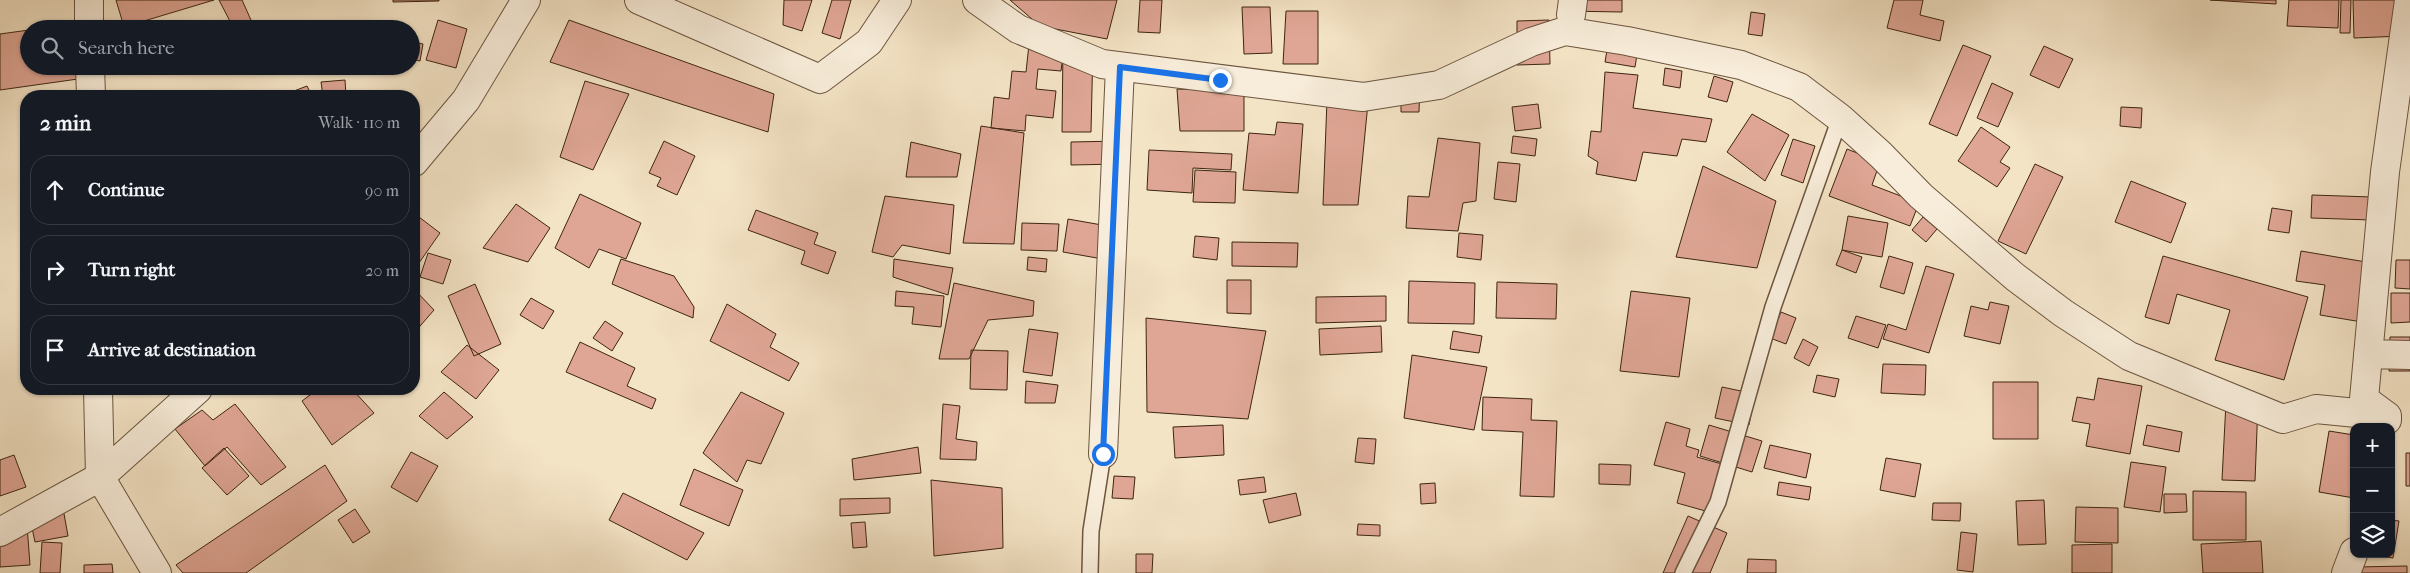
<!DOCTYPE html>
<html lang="en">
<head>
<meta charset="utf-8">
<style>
  body { margin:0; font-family:"IM FELL French Canon",serif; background:#20242c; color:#f1f3f6 }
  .controls { position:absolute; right:15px; bottom:15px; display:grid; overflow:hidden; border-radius:10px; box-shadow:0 1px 4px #0004 }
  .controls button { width:45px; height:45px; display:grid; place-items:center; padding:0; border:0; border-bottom:1px solid #363941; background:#171b24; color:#f1f3f6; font:25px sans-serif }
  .stop { position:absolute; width:15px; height:15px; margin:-11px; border:4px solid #1a73e8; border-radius:50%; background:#fff }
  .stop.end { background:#1a73e8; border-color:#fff; box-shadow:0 1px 5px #0008 }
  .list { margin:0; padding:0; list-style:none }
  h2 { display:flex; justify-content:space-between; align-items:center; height:65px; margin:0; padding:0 20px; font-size:21px }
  h2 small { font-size:16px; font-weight:400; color:#9ea1a6 }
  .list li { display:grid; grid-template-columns:32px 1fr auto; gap:15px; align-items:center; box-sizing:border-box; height:70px; margin:0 10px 10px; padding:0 10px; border:1px solid #363941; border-radius:20px }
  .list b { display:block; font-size:19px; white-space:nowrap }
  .list em { font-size:16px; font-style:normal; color:#9ea1a6 }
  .icon { flex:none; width:28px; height:28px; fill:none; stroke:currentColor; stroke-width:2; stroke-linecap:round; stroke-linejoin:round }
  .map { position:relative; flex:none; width:2410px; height:573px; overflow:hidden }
  .search { position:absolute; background:#171b24; box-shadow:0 1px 4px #0004; left:20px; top:20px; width:400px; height:55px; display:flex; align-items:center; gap:12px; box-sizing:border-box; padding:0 18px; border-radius:28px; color:#9ea1a6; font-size:19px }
  .panel { position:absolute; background:#171b24; box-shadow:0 1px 4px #0004; left:20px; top:90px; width:400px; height:305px; border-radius:20px }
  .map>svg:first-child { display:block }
  .building { fill:#dfa695; stroke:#3e2512 }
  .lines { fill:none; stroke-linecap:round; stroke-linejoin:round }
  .lane-casing { stroke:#6c553f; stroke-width:18 }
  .street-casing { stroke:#6c553f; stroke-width:30 }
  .lane { stroke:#f8edda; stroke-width:15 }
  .street { stroke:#f8edda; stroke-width:28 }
  .route { stroke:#1a73e8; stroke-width:6 }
</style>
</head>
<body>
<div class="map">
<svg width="2410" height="573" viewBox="0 0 2410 573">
  <rect width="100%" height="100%" fill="#f4e4c6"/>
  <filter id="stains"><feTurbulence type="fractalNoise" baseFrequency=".004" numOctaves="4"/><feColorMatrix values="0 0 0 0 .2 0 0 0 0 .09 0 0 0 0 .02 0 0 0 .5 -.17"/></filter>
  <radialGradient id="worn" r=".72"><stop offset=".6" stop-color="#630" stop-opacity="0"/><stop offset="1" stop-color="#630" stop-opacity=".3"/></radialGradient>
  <path class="building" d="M116 0H214L124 27Z
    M219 0H242L255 29H234Z
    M393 0H439V1L393 2Z
    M784 0H812L802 31 783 25Z
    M832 0H851L840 39 822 33Z
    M1010 0H1117L1107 39 1040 26Z
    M1140 0H1162L1160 33 1138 32Z
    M1563 0H1622V12L1563 11Z
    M1894 0H1923L1920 15 1944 21 1940 41 1887 28Z
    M2210 0H2276V4Z
    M2289 0H2339L2338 28 2287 26Z
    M2341 0H2351L2350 33H2340Z
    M2353 0H2401L2402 36 2354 38Z
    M1242 7H1270L1272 53 1244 54Z
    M1286 11H1318V64H1283Z
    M1751 12 1765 14 1762 36 1748 34Z
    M438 20 467 29 456 68 426 60Z
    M569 20 774 94 768 132 550 62Z
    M1549 20 1550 64 1517 65V21Z
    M78 23V29H39Z
    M29 30V66H84L85 78 0 90V34Z
    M1610 32 1640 36 1635 67 1605 62Z
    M1030 35 1065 39 1061 71 1038 69 1036 89 1056 91 1053 118 1026 115 1025 131 991 128 994 97 1009 99 1012 71 1026 72Z
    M411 42 423 44 420 61 411 59Z
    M1063 45H1093L1091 132H1062Z
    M1963 45 1991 56 1957 136 1929 124Z
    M2044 46 2073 59 2059 88 2030 75Z
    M1665 68 1682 71 1680 88 1663 85Z
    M1605 72 1638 75 1633 108 1712 119 1706 142 1682 139 1677 156 1643 152 1636 181 1596 174 1598 162 1588 156 1591 131 1601 132Z
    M1714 76 1733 82 1727 102 1708 97Z
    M345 80 346 96H323L321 82Z
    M585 81 629 94 593 170 560 157Z
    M1401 82H1420L1419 112H1401Z
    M1992 83 2013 93 1998 127 1977 118Z
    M307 86 312 96H281Z
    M1177 89 1244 91V131H1180Z
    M1327 100 1368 103 1358 205H1323Z
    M1538 104 1541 128 1515 131 1512 107Z
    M2121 107 2142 108 2141 128 2120 126Z
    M1752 114 1789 135 1765 181 1727 152Z
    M1277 122 1303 124 1298 193 1243 190 1249 133 1275 135Z
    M981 126 1024 133 1014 244 963 243Z
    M1981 127 2010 147 2000 162 2010 168 1997 187 1958 161Z
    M1513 136 1537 139 1535 156 1511 153Z
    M1438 138 1480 143 1476 201 1463 203 1458 231 1406 228 1408 196 1429 197Z
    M1793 139 1815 146 1803 183 1781 175Z
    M664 141 695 156 677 195 657 186 661 178 649 173Z
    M1120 141V164L1071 165V142Z
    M911 142 961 154 957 177H906Z
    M1847 149 1880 162 1872 185 1919 203 1910 226 1829 196Z
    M1149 150 1232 154 1231 170 1193 168 1192 193 1147 190Z
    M1498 162 1520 164 1516 202 1494 199Z
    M2035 164 2063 177 2026 254 1998 241Z
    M1703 166 1776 201 1757 268 1676 257Z
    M1195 170 1236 172 1235 203 1193 202Z
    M2131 181 2186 203 2171 243 2115 222Z
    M580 194 641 223 626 259 599 249 589 268 555 248Z
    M2312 195 2372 197 2371 220 2311 218Z
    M885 196 954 205 950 254 902 245 893 257 872 252Z
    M516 204 550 228 528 262 483 248Z
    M2272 208 2292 211 2289 233 2268 230Z
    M756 210 818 233 814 244 836 252 828 274 801 264 805 251 748 230Z
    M1848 216 1888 223 1882 257 1842 250Z
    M419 217 440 233 414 270V224Z
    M1923 217 1937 229 1926 242 1912 230Z
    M1068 219 1119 228 1114 261 1063 252Z
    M1022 223 1059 224 1057 251 1021 250Z
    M1459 233 1483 235 1481 260 1457 257Z
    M1195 236 1219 238 1217 260 1193 257Z
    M1232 242 1298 243 1297 267 1232 266Z
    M1842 250 1862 257 1856 273 1836 265Z
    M2301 251 2372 263 2362 322 2320 315 2325 285 2296 281Z
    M428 253 451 260 443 284 420 277Z
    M1889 256 1913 263 1904 294 1880 287Z
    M2163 256 2308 297 2284 380 2215 360 2230 310 2177 294 2169 324 2145 317Z
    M1028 257 1047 259 1046 272 1027 270Z
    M621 259 674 276 694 307 693 318 612 284Z
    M894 259 953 268 948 295 893 277Z
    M2396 260H2410V289L2395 288Z
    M1926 266 1954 274 1929 353 1883 339 1888 324 1906 330Z
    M1227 280H1251V314L1227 313Z
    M1409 281 1475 283 1474 324 1408 323Z
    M1497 282 1557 284 1556 319 1496 318Z
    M954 283 1034 301 1033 316 988 320 969 359H939Z
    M475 284 501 344 474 356 448 296Z
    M414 289 434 310 414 333Z
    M896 291 944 296 941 327 912 324 914 307 895 306Z
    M1631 291 1690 298 1679 377 1620 371Z
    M2391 293H2410V322L2391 323Z
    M1386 296V321L1316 323V297Z
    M531 298 554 311 543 329 520 315Z
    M1990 302 2009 306 2000 344 1964 336 1971 306 1988 310Z
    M727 304 776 334 770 347 799 363 789 381 710 341Z
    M1781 312 1796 318 1786 344 1770 338Z
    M1856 316 1886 325 1878 348 1848 338Z
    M1146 318 1266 331 1248 419 1147 412Z
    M605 321 623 333 612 351 593 338Z
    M1381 326 1382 352 1320 355 1319 329Z
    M1029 329 1058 333 1052 376 1023 372Z
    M1453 331 1482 336 1479 353 1450 349Z
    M2390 337H2410V371H2389Z
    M1803 339 1818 347 1809 366 1794 358Z
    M580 342 635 368 627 386 656 399 652 409 566 372Z
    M467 345 499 370 476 399 441 372Z
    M971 350 1008 351 1007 390 970 389Z
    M1412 355 1487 367 1474 430 1404 418Z
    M1883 364 1926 365 1925 395 1881 393Z
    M1817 375 1839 379 1835 397 1813 392Z
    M2098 378 2142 386 2130 454 2086 446 2090 424 2072 421 2077 397 2094 400Z
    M1026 381 1058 385 1055 403H1025Z
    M1993 382H2038V439H1993Z
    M1722 387 1755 394 1749 425 1715 418Z
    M318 389H352L374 413 332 445 302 401Z
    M444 392 473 417 447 439 419 416Z
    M741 392 784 413 761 464 747 460 737 482 703 453Z
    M1483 397 1532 399 1531 420 1557 421 1554 497 1520 496 1523 432 1482 430Z
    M2226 402 2258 403 2255 481 2222 480Z
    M235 404 286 467 261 485 227 447 205 466 175 429 202 410 213 420Z
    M943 404 960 406 956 439 977 442 976 460 940 459Z
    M1666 422 1690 429 1686 446 1699 450 1697 457 1722 464 1709 512 1677 503 1685 473 1654 465Z
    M1223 425 1224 455 1175 458 1173 427Z
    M1709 425 1762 441 1752 472 1700 456Z
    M2147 425 2182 432 2179 452 2143 445Z
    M2329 431 2354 435V498L2319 492Z
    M1358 438 1376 439 1374 464 1355 462Z
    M1770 445 1811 454 1806 478 1764 468Z
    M918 447 921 473 854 480 852 459Z
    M224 448 249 476 227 495 202 468Z
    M411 452 438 466 417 502 391 487Z
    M2406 453H2410V486H2406Z
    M14 455 26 487 0 496V460Z
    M1886 458 1921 464 1915 497 1880 490Z
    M2131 462 2166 467 2160 512 2124 507Z
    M1599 464 1631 465 1630 485 1599 484Z
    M325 465 347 501 246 573H183L176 565Z
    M694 469 743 490 729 526 680 505Z
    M1114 476 1135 477 1133 499 1112 498Z
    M1264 477 1266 492 1240 495 1238 480Z
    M931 480 1002 488 1003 548 934 556Z
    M1779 482 1811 487 1809 500 1777 495Z
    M1435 483 1436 503 1421 504 1420 484Z
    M2193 491 2246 492V540H2193Z
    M623 493 704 533 687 560 609 520Z
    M1296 493 1301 515 1269 523 1263 500Z
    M2164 494H2186L2187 512 2164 513Z
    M61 497 68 536 35 542 27 504Z
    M890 498V513L840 516V499Z
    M2044 500 2046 544 2018 545 2016 501Z
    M1933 503H1961L1960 521 1932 520Z
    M2076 507 2118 508V543L2075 542Z
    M355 509 370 532 353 543 338 520Z
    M1688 516 1727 533 1710 573H1663Z
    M2391 520 2399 521 2393 558 2369 554H2391Z
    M865 522 867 547 853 548 851 523Z
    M1358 524 1380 525V536L1357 535Z
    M27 525 30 565 0 567V527Z
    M1961 532 1977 534 1973 572 1957 570Z
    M2261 541 2263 573H2203L2201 544Z
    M42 542 62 543 60 573H40Z
    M2112 544V573H2072V545Z
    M1136 554H1153L1152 573H1136Z
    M1748 559 1776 560V573H1747Z
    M112 564 113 573H84V565Z
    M2407 566V573H2356V567Z"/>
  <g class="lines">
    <defs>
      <path id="lane" d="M1090 573 1091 531 1103 454
        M1683 573 1718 502 1773 307 1840 118"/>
      <path id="street" d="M89 0V29
        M639 0 820 79 869 42 897 0
        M977 0 1018 29 1102 64 1363 97 1439 85 1531 42 1565 31 1627 41 1741 65 1799 87 1840 118 1881 155 1921 196 2015 277 2063 313 2129 356 2283 419 2316 409 2387 416
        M1571 15 1573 0
        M90 66 91 96
        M414 162 466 100 526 0
        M2368 354 2410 355
        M98 389 100 477 157 573
        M2387 420V416L2364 399 2385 172 2409 0
        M1103 454 1120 67
        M0 532 100 477 198 389
        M2346 573 2354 552"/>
    </defs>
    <use href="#lane" class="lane-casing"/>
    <use href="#street" class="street-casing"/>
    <use href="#lane" class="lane"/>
    <use href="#street" class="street"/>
  </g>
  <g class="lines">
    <path class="route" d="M1103 454 1120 67 1220 80"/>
  </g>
  <rect width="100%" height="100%" filter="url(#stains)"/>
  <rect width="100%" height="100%" fill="url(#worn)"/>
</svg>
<div class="controls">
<button>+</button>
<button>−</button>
<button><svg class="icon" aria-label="layers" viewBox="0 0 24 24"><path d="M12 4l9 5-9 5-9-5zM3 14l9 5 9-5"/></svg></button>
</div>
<div class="stop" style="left:1103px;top:454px"></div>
<div class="stop end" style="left:1220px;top:80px"></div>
<div class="search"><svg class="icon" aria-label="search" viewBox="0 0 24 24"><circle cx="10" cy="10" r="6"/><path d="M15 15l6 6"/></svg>Search here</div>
<section class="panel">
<h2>2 min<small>Walk · 110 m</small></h2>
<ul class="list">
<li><svg class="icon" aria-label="ahead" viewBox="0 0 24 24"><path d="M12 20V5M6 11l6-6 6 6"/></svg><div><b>Continue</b></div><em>90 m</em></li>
<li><svg class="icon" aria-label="right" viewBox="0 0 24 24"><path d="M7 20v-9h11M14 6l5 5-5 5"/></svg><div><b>Turn right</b></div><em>20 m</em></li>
<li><svg class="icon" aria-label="arrive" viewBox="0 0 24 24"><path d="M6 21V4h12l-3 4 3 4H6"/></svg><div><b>Arrive at destination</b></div></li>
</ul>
</section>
</div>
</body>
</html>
